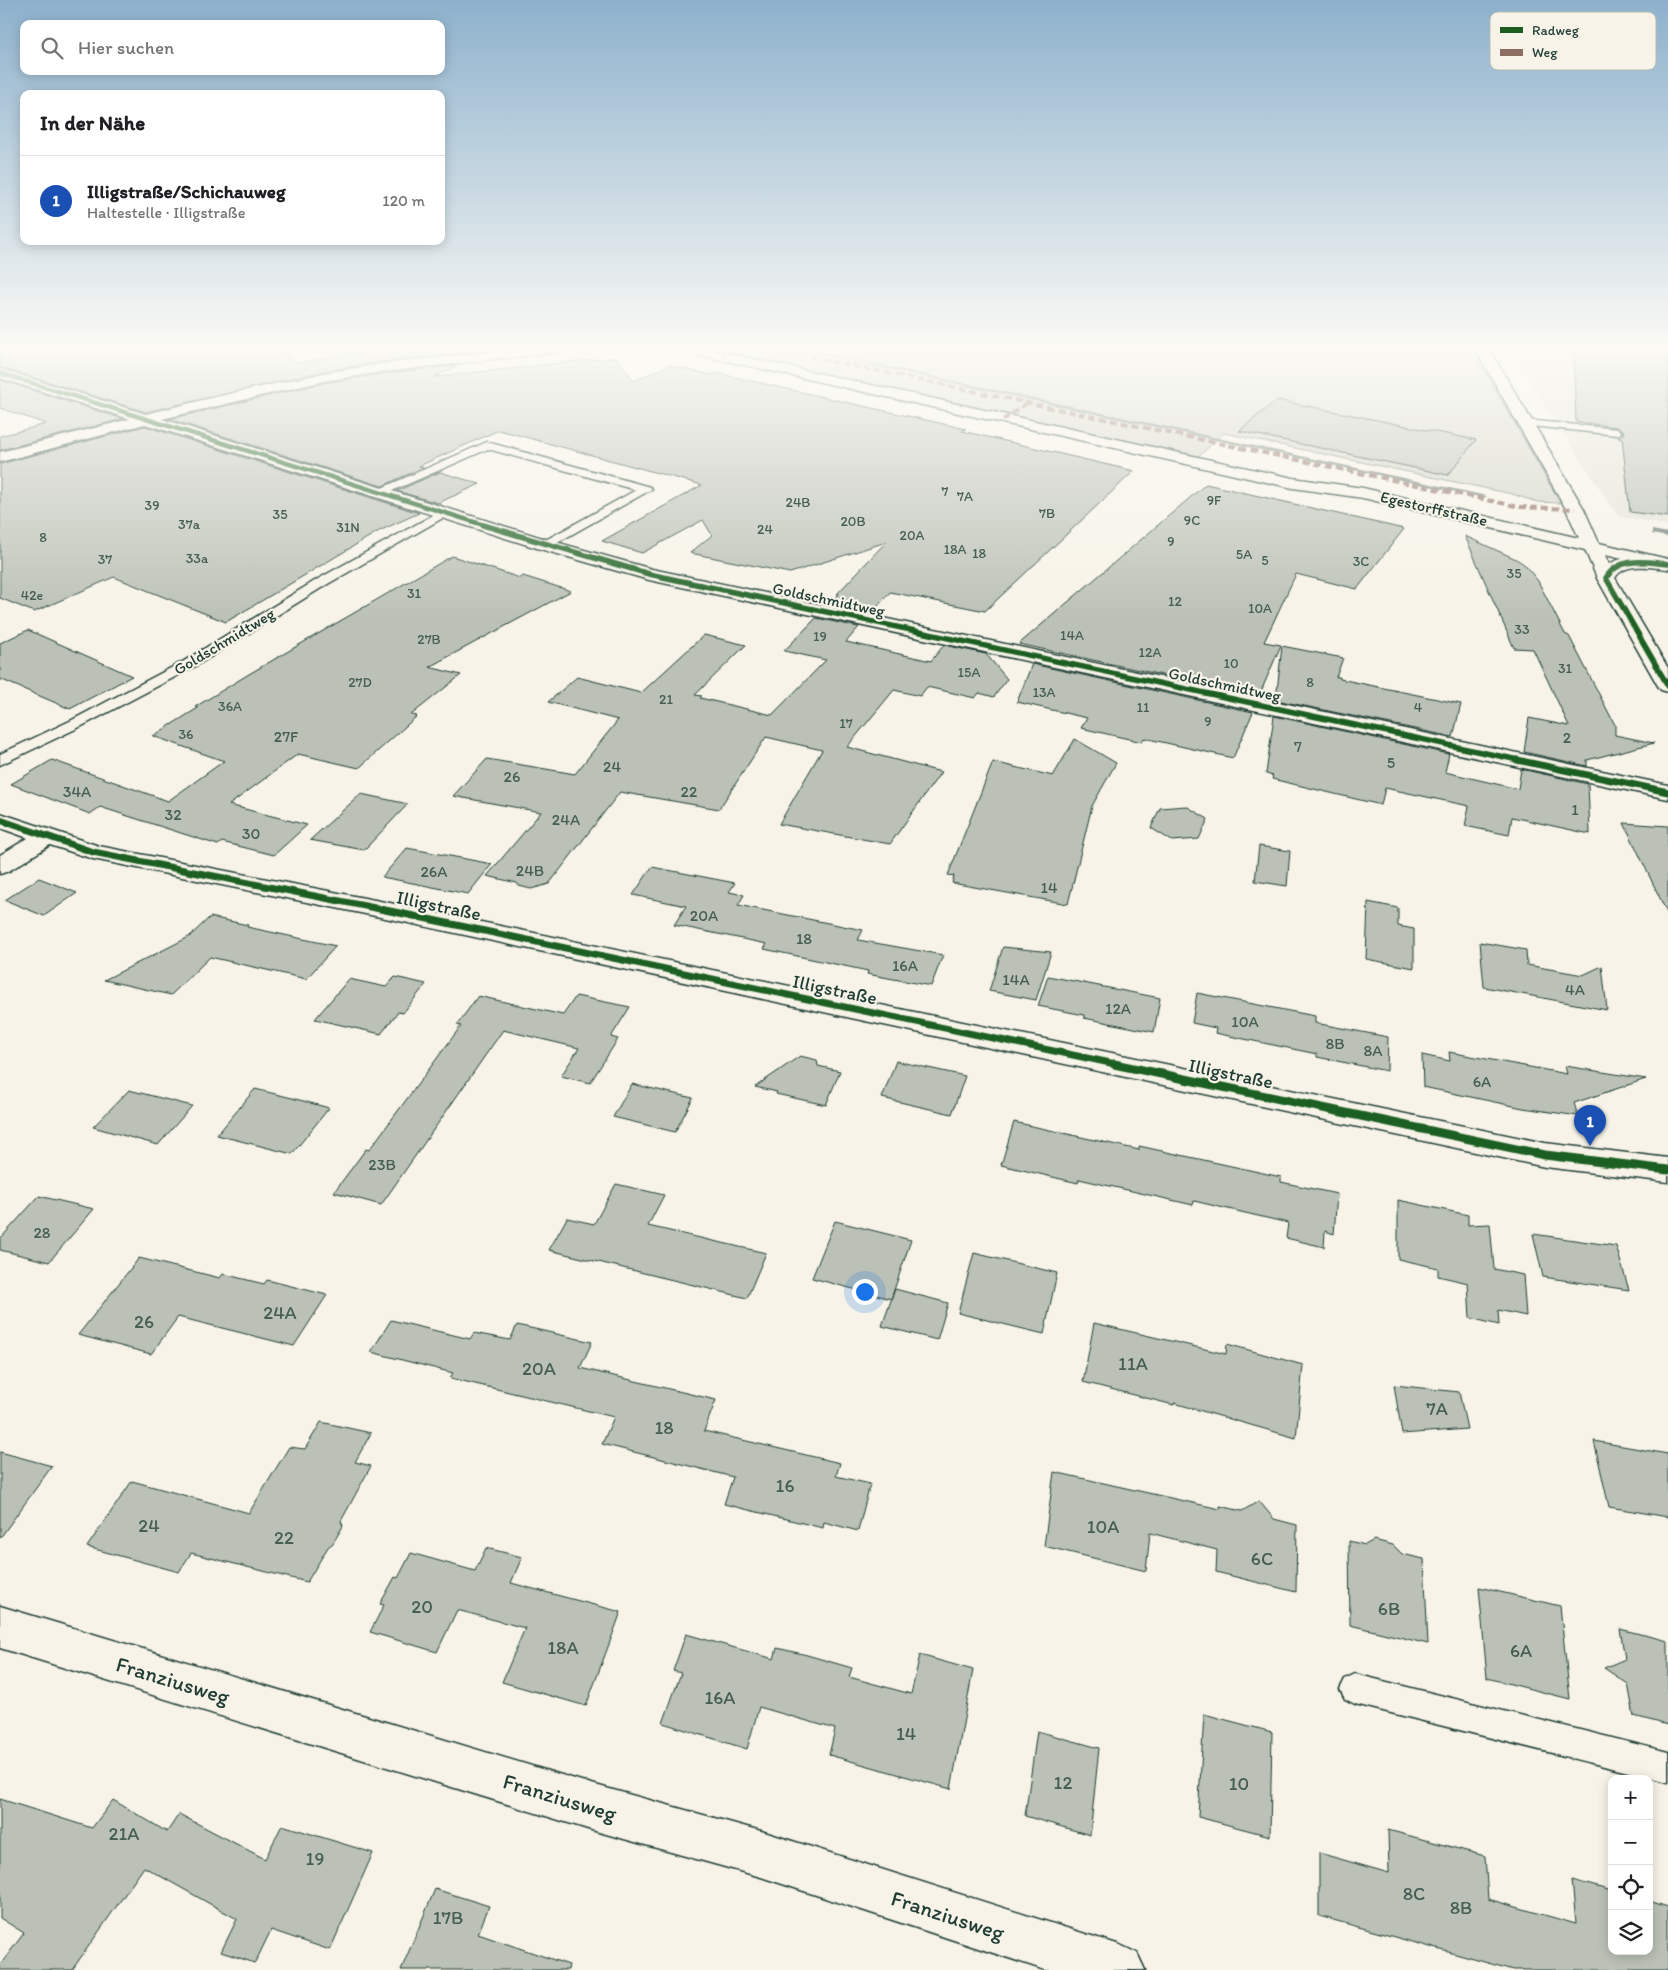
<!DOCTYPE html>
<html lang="de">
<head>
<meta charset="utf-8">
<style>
  body { margin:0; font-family:Itim,sans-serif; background:#f6f6f6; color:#202124 }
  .controls { position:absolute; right:15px; bottom:15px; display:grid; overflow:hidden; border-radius:10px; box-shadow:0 2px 12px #0003 }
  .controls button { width:45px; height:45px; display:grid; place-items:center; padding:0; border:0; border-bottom:1px solid #e0e0e0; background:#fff; color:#202124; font:25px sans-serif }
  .you { position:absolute; left:864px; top:1291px; width:18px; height:18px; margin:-12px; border:4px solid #fff; border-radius:50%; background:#1a73e8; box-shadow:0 0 0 8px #1a73e833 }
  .badge { display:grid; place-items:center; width:32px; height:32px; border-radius:50%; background:#111827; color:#fff; font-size:16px; font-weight:700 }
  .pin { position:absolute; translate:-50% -41px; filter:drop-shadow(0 1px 2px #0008) }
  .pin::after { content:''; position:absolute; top:26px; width:18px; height:15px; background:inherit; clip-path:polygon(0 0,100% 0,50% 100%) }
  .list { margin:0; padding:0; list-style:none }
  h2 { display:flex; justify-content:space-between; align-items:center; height:65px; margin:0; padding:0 20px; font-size:21px }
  h2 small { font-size:16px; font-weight:400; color:#757577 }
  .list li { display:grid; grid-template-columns:32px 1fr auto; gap:15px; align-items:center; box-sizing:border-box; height:90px; padding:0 20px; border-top:1px solid #e0e0e0 }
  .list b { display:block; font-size:19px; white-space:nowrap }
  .list p { margin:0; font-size:16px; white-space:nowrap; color:#757577 }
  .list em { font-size:16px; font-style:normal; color:#757577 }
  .icon { flex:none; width:28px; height:28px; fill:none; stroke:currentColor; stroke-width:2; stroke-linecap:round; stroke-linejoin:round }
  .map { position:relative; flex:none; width:1668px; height:1970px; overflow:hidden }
  .search { position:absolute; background:#fff; box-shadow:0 2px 12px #0003; left:20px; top:20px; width:425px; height:55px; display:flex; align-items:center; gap:12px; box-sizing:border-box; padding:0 18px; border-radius:10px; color:#757577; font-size:19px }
  .panel { position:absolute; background:#fff; box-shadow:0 2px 12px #0003; left:20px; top:90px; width:425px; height:155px; border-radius:10px }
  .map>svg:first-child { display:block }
  .built { fill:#e5e4d9 }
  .green { fill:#d3d5ca; stroke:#79897f }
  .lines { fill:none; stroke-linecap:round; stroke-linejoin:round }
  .stream { fill:#6f8077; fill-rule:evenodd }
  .building { fill:#bbc1b6; stroke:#1f3d34 }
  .service-casing { stroke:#1f3d34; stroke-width:3 }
  .minor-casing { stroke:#1f3d34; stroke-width:3 }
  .tertiary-casing { stroke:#1f3d34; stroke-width:3 }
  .service { fill:#f7f3e8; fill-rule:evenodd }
  .minor { fill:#f7f3e8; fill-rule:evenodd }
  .tertiary { fill:#f7f3e8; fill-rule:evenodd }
  .quiet { stroke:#8d6e63; stroke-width:4; stroke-dasharray:7 4; stroke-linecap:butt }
  .cycleway-far3-casing { stroke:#f7f3e8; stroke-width:6 }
  .cycleway-far2-casing { stroke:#f7f3e8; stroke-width:8 }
  .cycleway-far1-casing { stroke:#f7f3e8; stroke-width:10 }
  .cycleway-casing { stroke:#f7f3e8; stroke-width:12 }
  .cycleway-far3 { stroke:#1b5e20; stroke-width:4.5 }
  .cycleway-far2 { stroke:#1b5e20; stroke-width:5.5 }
  .cycleway-far1 { stroke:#1b5e20; stroke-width:7 }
  .cycleway { stroke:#1b5e20; stroke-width:9 }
  .labels { text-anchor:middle; stroke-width:4.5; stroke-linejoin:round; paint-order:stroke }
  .far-number-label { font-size:14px; fill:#465e54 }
  .far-street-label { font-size:16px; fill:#1f3d34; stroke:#f7f3e8 }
  .number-label { font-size:16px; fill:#465e54 }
  .street-label { font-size:19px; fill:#1f3d34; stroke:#f7f3e8 }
  .near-number-label { font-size:19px; fill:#465e54 }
  .near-street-label { font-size:22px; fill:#1f3d34; stroke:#f7f3e8 }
  .key { fill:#f7f3e8; stroke:#b6bcb2; stroke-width:1 }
  .key-label { font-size:14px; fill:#1f3d34 }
</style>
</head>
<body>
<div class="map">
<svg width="1668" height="1970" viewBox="0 0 1668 1970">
  <rect width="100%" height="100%" fill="#f7f3e8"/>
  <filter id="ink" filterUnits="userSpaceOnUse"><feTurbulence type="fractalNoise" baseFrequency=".02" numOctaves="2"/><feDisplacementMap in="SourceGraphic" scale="10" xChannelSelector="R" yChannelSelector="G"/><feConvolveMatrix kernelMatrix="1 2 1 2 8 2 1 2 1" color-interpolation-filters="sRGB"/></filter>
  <g filter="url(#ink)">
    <path class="built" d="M1505 345H1668V526L1618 516Z"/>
    <path class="green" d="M691 345H1470L1560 503 1537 502 1512 494 1224 433 1199 456Z"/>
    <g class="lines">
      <path class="stream" d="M777 345H787L1487 496 1484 498Z
        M1652 530 1668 533V537L1652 534Z"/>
    </g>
    <path class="building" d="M28 345H268L297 363 387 348V345H503L493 350 382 362 324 371 146 412 0 367V353Z
      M1573 345H1668V517L1630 512 1622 438H1618L1624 433 1623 430 1617 427 1576 422Z
      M616 357 634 381 669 365 711 375 716 373 966 429 962 431 1134 471 985 611 890 592 871 614 829 605 839 594H837L886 542 790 573 690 553 712 535 703 520 642 553 602 541 702 485 499 430 419 466 424 467 382 486 169 419 324 383 382 374 459 365 434 377Z
      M0 380 123 419 0 450V436L46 424 0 408Z
      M1277 400 1476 440 1448 475 1239 431Z
      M145 426 419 513 379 531 226 622 114 577 34 612 0 598V464Z
      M440 472 480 484 438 503 397 491Z
      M1206 484 1404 529 1357 589 1296 574 1264 642 1281 645 1259 696 1019 644Z
      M1465 536 1516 559 1524 564 1538 581 1565 634 1569 636 1615 725V735L1654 743 1587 760V766L1524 752 1529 718 1569 726 1533 649 1514 648Z
      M452 556 520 578 523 576 571 591 429 667 461 675 411 715 417 716 359 768 298 754 229 805 307 825 274 855 222 842 218 845 100 807 90 814 11 784 52 760 168 801 224 761 153 736 198 708 195 707 249 674Z
      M816 618 859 627 846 642 931 661 944 645 986 654 1007 679 994 697 979 693 975 698 927 687 920 696 894 690 847 747 941 772 890 844 779 824 822 750 766 737 719 809 620 792 549 884 531 889 519 886 517 883 487 876 541 812 453 796 487 759 575 774 618 720 548 702 577 677 641 693 704 635 746 645 695 695 702 696 700 698 772 715 826 660 784 651Z
      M28 630 132 676 70 709 0 679V643Z
      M1282 646 1343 658 1336 677H1340V679L1461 704 1453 737 1276 700Z
      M1032 664 1253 712 1233 758 1144 738 1142 742 1081 728 1087 718 1017 702Z
      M1274 716 1449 754 1445 772 1518 789 1521 769 1588 784 1590 834 1512 817 1509 835 1465 826 1469 806 1385 788 1381 805 1272 779 1273 776 1266 774Z
      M1075 739 1116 763 1092 806 1068 904 952 883 954 876 948 875 993 762 1053 776Z
      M361 794 408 804 364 850 310 840Z
      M1186 806 1208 819 1199 839 1172 841 1151 828 1160 808Z
      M1624 823 1668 826V915Z
      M1259 846 1290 851 1287 886 1255 881Z
      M407 848 450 856 492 864 468 894 382 877Z
      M652 867 735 883 729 892 744 895 738 905 863 930 858 940 943 955 931 986 867 974 868 971 764 949 767 944 674 925 686 906 633 895Z
      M39 878 77 893 44 916 5 900Z
      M1368 902 1398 908V926L1414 929V968L1366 959Z
      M210 917 248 925 247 927 336 946 306 979 210 957 171 995 104 980 189 937Z
      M1480 942 1526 950 1527 965 1583 975 1602 966 1607 1010 1484 987Z
      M1003 947 1051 952 1036 1000 989 991Z
      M1048 976 1160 998 1154 1032 1084 1018V1015L1038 1006Z
      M395 977 426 984 403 1013 398 1012 381 1034 315 1019 349 979 386 987Z
      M1197 993 1315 1016V1023L1388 1037 1387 1071 1317 1057V1054L1215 1033 1216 1028 1192 1023Z
      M478 996 563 1015 576 996 630 1007 611 1037 618 1039 590 1083 561 1076 579 1048 503 1030 381 1205 334 1192 366 1149 369 1150 461 1026 457 1025Z
      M1449 1052 1567 1074 1565 1066 1646 1079 1574 1103 1578 1116 1523 1108 1423 1087 1422 1055 1450 1061Z
      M800 1056 817 1060 818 1066 840 1071 826 1105 776 1094 777 1092 755 1087Z
      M896 1061 965 1076 952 1114 882 1098Z
      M632 1084 693 1098 675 1132 613 1117Z
      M255 1089 292 1098 329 1108 292 1154 217 1135Z
      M129 1090 192 1106 158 1145 93 1127Z
      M1014 1122 1139 1150V1146L1245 1169 1281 1177V1182L1337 1194 1334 1234 1325 1231 1324 1247 1286 1238 1288 1223 1194 1201 1193 1205 1079 1179 1078 1183 1001 1165Z
      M616 1184 664 1195 648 1226 766 1253 747 1298 549 1250 567 1218 594 1224Z
      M39 1196 94 1209 49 1262 0 1250V1239Z
      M1398 1200 1468 1215V1225L1490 1224 1494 1269 1523 1275 1526 1316 1498 1310 1499 1325 1470 1318 1468 1283 1438 1276V1268L1398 1259Z
      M835 1221 911 1240 891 1299 812 1278Z
      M1533 1234 1616 1246 1629 1290 1543 1277Z
      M974 1253 1057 1273 1044 1334 958 1313Z
      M139 1258 220 1278 223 1274 264 1284 267 1280 327 1295 294 1346 178 1317 151 1354 78 1335Z
      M895 1289 948 1303 937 1340 882 1326Z
      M391 1320 470 1339 474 1333 510 1340 517 1325 592 1342 580 1368 716 1400 704 1431 840 1463 836 1476 870 1484 858 1531 824 1522 823 1528 724 1504 733 1477 602 1444 614 1417 450 1378 453 1373 371 1352Z
      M1094 1323 1226 1354 1227 1344 1303 1365 1296 1438 1174 1403V1405L1083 1382Z
      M1394 1385 1459 1392 1467 1429 1402 1434Z
      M321 1422 371 1433 355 1462 371 1466 341 1521 343 1526 333 1543 328 1547 307 1582 191 1553 179 1572 87 1547 132 1481 249 1513 289 1447 305 1449Z
      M1594 1441 1668 1454V1517L1609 1507Z
      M0 1452 52 1466 0 1538Z
      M1054 1472 1220 1509V1506L1242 1511 1259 1501 1274 1519 1297 1525 1296 1592 1216 1572 1217 1550 1150 1533 1146 1571 1044 1546Z
      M1374 1540 1393 1545 1402 1554 1424 1559 1428 1644 1350 1625 1349 1541 1365 1545Z
      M486 1548 522 1557 511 1583 621 1612 586 1706 502 1682 525 1628 457 1610 437 1652 370 1632 384 1605 380 1604 395 1577 398 1578 411 1553 475 1571Z
      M1479 1587 1560 1606 1570 1699 1487 1678Z
      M1620 1629 1668 1641V1725L1634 1716 1628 1684 1604 1668 1625 1659Z
      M686 1634 774 1659 777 1648 807 1655 852 1668 849 1677 911 1694 920 1655 973 1670 951 1789 829 1755 835 1729 759 1707 747 1749 663 1723 681 1673 673 1671Z
      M1204 1714 1272 1732 1270 1836 1198 1817Z
      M1037 1731 1099 1748 1090 1835 1025 1816Z
      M0 1799 92 1828 113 1800 167 1832 179 1814 265 1859 282 1825 373 1853 330 1950 271 1930 255 1963 221 1952 237 1919 144 1867 72 1970H0V1965L24 1933 0 1918Z
      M1388 1830 1485 1856 1488 1899 1576 1924 1572 1880 1612 1891V1951H1649V1901L1668 1907V1970H1513L1319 1916V1853L1389 1873Z
      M435 1889 489 1906 478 1934 569 1965 568 1970H401Z"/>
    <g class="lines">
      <defs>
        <path id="service" d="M1526 420 1617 429 1622 432 1617 435 1522 425 1521 423 1522 421Z
          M487 442 650 487 652 489 546 549 542 548 540 545 542 542 636 490 488 449 385 494H377L375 492 377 490Z
          M444 509 448 511 450 513 448 515 326 585 194 667 82 726 0 765V754L72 720 184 661 318 579Z
          M1355 1674 1668 1752V1782L1355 1704 1345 1699 1340 1689 1345 1679Z"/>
        <path id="minor" d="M551 345H592L585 349 382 372 324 381 162 419 552 541 652 569 1668 785V799L649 580 540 549 145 424 0 462V452L130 419 0 378V369L146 414 211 398 324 373 382 364Z
          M666 345H690L1293 478 1363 488 1579 538 1566 509 1473 345H1487L1584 509 1599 543 1668 559V569L1605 555 1615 578 1613 582 1606 584 1599 582 1597 578 1585 550 1363 498 1293 488 673 349Z
          M0 813 99 846 390 903 1545 1143 1668 1158V1182L1545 1167 390 919 93 859 50 845 9 871 0 874V855L28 838 0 828Z
          M0 1606 588 1783 761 1831 1120 1945 1137 1953 1145 1970H1045L761 1877 588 1829 0 1648Z"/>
        <path id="tertiary" d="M1633 557 1668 559V569C1652 568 1625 561 1615 578L1668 668V692L1661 690 1658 686 1597 578C1606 563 1616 559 1633 557Z"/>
      </defs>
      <use href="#service" class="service-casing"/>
      <use href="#minor" class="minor-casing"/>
      <use href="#tertiary" class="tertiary-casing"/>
      <use href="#service" class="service"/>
      <use href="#minor" class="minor"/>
      <use href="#tertiary" class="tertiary"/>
      <path class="quiet" d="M767 345 816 358 1520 507 1575 509
        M723 356 734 345
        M1003 420 1027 403"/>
      <defs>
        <path id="cycleway-far3" d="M0 373 487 526"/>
        <path id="cycleway-far2" d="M483 525 649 574 1523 761
          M1668 564C1646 562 1619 556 1606 578L1668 686"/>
        <path id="cycleway-far1" d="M1517 760 1668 792
          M0 820 93 852 390 911 1120 1065"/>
        <path id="cycleway" d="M1114 1064 1545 1155 1668 1170"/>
      </defs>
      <use href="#cycleway-far3" class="cycleway-far3-casing"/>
      <use href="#cycleway-far2" class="cycleway-far2-casing"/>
      <use href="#cycleway-far1" class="cycleway-far1-casing"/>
      <use href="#cycleway" class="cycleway-casing"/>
      <use href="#cycleway-far3" class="cycleway-far3"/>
      <use href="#cycleway-far2" class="cycleway-far2"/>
      <use href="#cycleway-far1" class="cycleway-far1"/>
      <use href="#cycleway" class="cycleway"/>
    </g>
  </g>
  <linearGradient id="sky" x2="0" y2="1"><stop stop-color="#8db1cc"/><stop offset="0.56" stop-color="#fbfaf5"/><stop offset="1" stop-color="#fbfaf5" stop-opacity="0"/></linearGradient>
  <rect width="1668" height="621" fill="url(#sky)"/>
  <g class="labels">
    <g class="far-number-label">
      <text x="945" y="496">7</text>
      <text x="965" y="501">7A</text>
      <text x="1214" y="505">9F</text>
      <text x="798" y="507">24B</text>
      <text x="152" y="510">39</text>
      <text x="1047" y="518">7B</text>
      <text x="280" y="519">35</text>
      <text x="1192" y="525">9C</text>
      <text x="853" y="526">20B</text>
      <text x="189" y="529">37a</text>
      <text x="348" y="532">31N</text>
      <text x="765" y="534">24</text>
      <text x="912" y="540">20A</text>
      <text x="43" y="542">8</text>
      <text x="1171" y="546">9</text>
      <text x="955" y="554">18A</text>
      <text x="979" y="558">18</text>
      <text x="1244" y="559">5A</text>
      <text x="197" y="563">33a</text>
      <text x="105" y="564">37</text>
      <text x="1265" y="565">5</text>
      <text x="1361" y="566">3C</text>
      <text x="1514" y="578">35</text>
      <text x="414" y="598">31</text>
      <text x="32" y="600">42e</text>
      <text x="1175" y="606">12</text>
      <text x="1260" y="613">10A</text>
      <text x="1522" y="634">33</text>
      <text x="1072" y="640">14A</text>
      <text x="820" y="641">19</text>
      <text x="429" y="644">27B</text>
      <text x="1150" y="657">12A</text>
      <text x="1231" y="668">10</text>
      <text x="1565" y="673">31</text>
      <text x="969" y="677">15A</text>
      <text x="360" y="687">27D</text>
      <text x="1310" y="687">8</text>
      <text x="1044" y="697">13A</text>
      <text x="666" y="704">21</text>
      <text x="230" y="711">36A</text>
      <text x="1143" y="712">11</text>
      <text x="1418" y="712">4</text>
      <text x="1208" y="726">9</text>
      <text x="846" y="728">17</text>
      <text x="186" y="739">36</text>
    </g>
    <g class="far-street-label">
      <text transform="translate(1434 508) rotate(13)" y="6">Egestorffstraße</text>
      <text transform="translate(829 599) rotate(12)" y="6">Goldschmidtweg</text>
      <text transform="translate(224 641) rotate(-31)" y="6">Goldschmidtweg</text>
      <text transform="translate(1225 684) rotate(12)" y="6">Goldschmidtweg</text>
    </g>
    <g class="number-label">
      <text x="286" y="742">27F</text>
      <text x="1567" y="743">2</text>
      <text x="1298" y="752">7</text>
      <text x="1391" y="768">5</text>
      <text x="612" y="772">24</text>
      <text x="512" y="782">26</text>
      <text x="77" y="797">34A</text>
      <text x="689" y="797">22</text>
      <text x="1575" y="815">1</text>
      <text x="173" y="820">32</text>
      <text x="566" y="825">24A</text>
      <text x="251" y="839">30</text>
      <text x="530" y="876">24B</text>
      <text x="434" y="877">26A</text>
      <text x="1049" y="893">14</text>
      <text x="704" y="921">20A</text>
      <text x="804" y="944">18</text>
      <text x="905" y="971">16A</text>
      <text x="1016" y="985">14A</text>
      <text x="1575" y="995">4A</text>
      <text x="1118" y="1014">12A</text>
      <text x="1245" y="1027">10A</text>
      <text x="1335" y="1049">8B</text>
      <text x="1373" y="1056">8A</text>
      <text x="1482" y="1087">6A</text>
      <text x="382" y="1170">23B</text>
      <text x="42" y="1238">28</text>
    </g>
    <g class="street-label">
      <text transform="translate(439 905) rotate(12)" y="7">Illigstraße</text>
      <text transform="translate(835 989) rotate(12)" y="7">Illigstraße</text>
      <text transform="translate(1231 1073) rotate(12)" y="7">Illigstraße</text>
    </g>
    <g class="near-number-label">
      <text x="280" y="1319">24A</text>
      <text x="144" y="1328">26</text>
      <text x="1133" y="1370">11A</text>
      <text x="539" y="1375">20A</text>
      <text x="1437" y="1415">7A</text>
      <text x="664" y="1434">18</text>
      <text x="785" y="1492">16</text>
      <text x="149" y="1532">24</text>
      <text x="1103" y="1533">10A</text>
      <text x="284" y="1544">22</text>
      <text x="1262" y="1565">6C</text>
      <text x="422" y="1613">20</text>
      <text x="1389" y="1615">6B</text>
      <text x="563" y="1654">18A</text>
      <text x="1521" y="1657">6A</text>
      <text x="720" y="1704">16A</text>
      <text x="906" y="1740">14</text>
      <text x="1063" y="1789">12</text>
      <text x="1239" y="1790">10</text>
      <text x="124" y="1840">21A</text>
      <text x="315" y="1865">19</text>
      <text x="1414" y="1900">8C</text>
      <text x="1461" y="1914">8B</text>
      <text x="448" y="1924">17B</text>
    </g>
    <g class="near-street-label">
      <text transform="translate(173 1680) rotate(17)" y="8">Franziusweg</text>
      <text transform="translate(560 1797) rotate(17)" y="8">Franziusweg</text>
      <text transform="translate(948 1915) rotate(18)" y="8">Franziusweg</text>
    </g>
  </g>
  <rect x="1490" y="12" width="166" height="58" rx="8" class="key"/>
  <rect x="1500" y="27" width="23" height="6" fill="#1b5e20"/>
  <rect x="1500" y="49" width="23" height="7" fill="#8d6e63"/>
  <g class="key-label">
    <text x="1532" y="35">Radweg</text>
    <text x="1532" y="57">Weg</text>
  </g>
</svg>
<div class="controls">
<button>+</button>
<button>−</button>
<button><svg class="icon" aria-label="locate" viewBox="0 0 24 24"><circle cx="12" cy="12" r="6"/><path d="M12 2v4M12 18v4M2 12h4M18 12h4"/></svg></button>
<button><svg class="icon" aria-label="layers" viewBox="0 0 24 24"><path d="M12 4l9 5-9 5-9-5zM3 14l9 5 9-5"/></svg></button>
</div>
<div class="you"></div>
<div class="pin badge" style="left:1590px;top:1146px;background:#1a4fb4">1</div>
<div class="search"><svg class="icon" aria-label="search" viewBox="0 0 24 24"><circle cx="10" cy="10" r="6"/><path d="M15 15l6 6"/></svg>Hier suchen</div>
<section class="panel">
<h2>In der Nähe<small></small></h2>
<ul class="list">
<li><span class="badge" style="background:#1a4fb4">1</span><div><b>Illigstraße/Schichauweg</b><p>Haltestelle · Illigstraße</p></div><em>120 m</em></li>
</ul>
</section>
</div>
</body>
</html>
